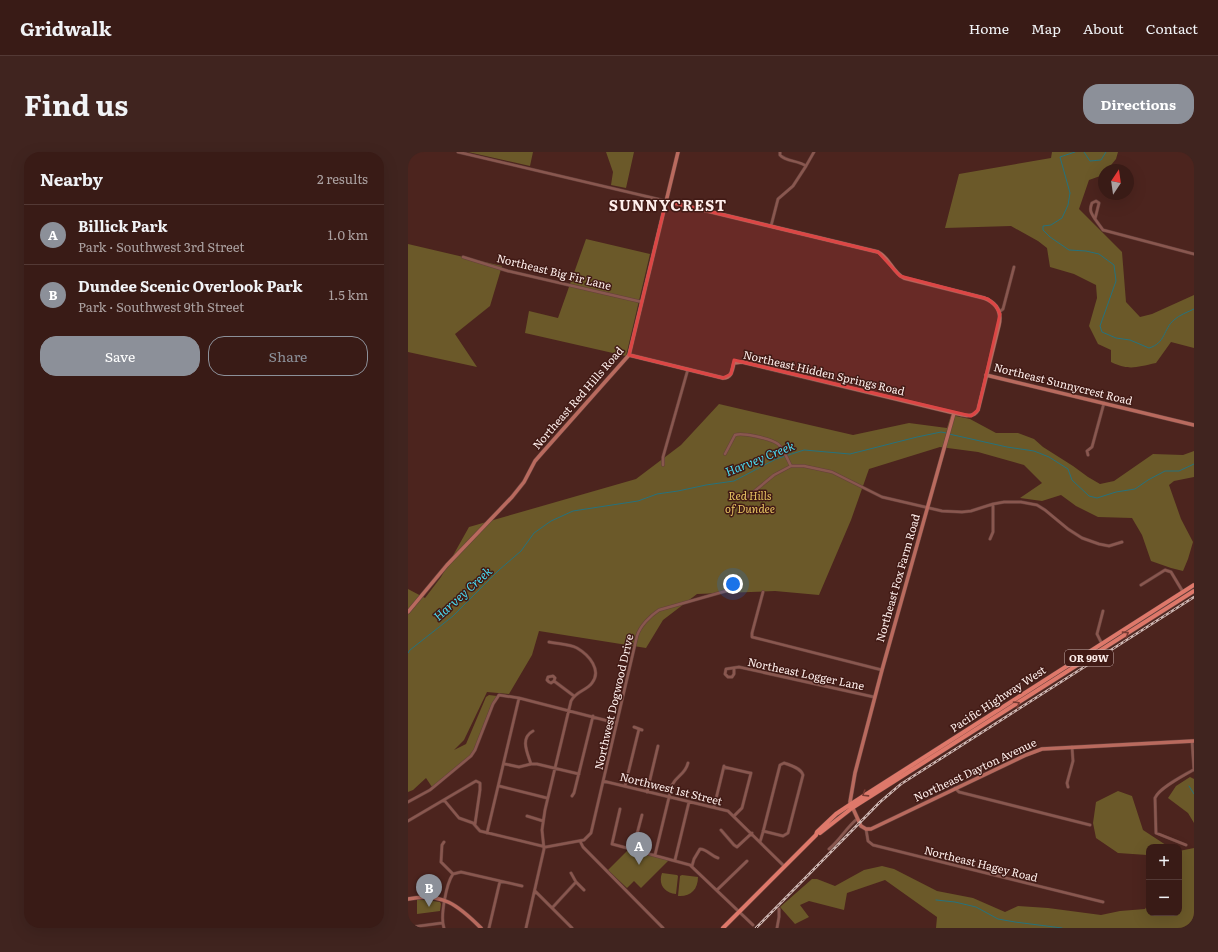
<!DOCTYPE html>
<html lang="en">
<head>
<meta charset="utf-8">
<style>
  body { margin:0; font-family:Literata,serif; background:#40241f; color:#f1f3f6 }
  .controls { position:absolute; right:12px; bottom:12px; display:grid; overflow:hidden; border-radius:8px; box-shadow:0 4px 16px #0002 }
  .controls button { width:36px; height:36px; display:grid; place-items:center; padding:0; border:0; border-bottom:1px solid #533935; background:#391b16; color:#f1f3f6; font:20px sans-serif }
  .compass { position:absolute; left:690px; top:12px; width:36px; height:36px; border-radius:50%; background:#391b16; box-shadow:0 4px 16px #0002; rotate:13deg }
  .you { position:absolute; left:325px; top:432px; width:14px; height:14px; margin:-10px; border:3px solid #fff; border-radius:50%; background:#1a73e8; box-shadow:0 0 0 6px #1a73e833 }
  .badge { display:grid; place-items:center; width:26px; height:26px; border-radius:50%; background:#8c9099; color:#fff; font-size:13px; font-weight:700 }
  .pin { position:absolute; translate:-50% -33px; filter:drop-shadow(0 1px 2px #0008) }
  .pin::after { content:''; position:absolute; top:21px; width:14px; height:12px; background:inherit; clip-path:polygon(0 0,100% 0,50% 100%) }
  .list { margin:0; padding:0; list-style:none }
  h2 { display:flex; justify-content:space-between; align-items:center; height:52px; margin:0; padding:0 16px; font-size:17px }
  h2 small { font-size:13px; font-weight:400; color:#aba1a1 }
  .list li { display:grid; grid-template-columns:26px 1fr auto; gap:12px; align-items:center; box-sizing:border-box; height:60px; padding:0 16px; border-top:1px solid #533935 }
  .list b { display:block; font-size:15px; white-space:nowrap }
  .list p { margin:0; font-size:13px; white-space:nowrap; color:#aba1a1 }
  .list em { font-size:13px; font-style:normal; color:#aba1a1 }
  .actions { display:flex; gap:8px; padding:12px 16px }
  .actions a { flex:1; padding:9px 0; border:1px solid #8c9099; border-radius:16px; text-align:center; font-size:14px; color:#8c9099 }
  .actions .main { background:#8c9099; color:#fff }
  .map { position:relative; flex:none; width:786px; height:776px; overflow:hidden; border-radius:16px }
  header { display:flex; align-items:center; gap:24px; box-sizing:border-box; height:56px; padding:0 20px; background:#391b16; border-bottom:1px solid #533935 }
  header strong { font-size:19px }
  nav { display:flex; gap:22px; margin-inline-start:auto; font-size:14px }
  .intro { display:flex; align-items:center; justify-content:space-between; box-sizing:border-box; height:96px; padding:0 24px }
  h1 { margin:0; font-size:28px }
  .button { padding:10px 18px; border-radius:16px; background:#8c9099; color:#fff; font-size:14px; font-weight:700 }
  main { display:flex; gap:24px; padding:0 24px }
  aside { flex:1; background:#391b16; border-radius:16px; box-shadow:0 4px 16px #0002 }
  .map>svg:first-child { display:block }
  .green { fill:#6b5929 }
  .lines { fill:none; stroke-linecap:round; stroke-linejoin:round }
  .stream { stroke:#26727d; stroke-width:1 }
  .street-casing { stroke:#65403b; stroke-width:3.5 }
  .secondary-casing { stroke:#65403b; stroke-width:4.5 }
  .primary-casing { stroke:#65403b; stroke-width:5 }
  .street { stroke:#89574f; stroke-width:2.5 }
  .secondary { stroke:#b96a5e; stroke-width:3.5 }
  .primary { stroke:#de786a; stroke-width:4 }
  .rail-casing { stroke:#ceb7b3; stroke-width:2.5 }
  .rail { stroke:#411a15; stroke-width:1; stroke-dasharray:3; stroke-linecap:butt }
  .oneway { stroke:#783b33 }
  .marked { fill:#dc4645; fill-opacity:0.2; stroke:#dc4645; stroke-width:3; stroke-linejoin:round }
  .labels { text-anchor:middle; stroke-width:3; stroke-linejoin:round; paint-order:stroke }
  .shield { fill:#411a15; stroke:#c5aeab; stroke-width:1 }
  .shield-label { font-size:10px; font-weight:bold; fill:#feeeeb }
  .street-label { font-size:11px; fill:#feeeeb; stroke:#411a15 }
  .park-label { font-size:11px; font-style:italic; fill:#e7c362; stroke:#411a15 }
  .water-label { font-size:12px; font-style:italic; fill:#4bdbf0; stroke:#411a15 }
  .district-label { font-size:15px; font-weight:bold; letter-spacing:1px; fill:#feeeeb; stroke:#411a15 }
</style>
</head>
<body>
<header>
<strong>Gridwalk</strong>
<nav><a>Home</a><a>Map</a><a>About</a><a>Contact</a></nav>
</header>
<div class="intro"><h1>Find us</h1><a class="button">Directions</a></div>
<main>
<aside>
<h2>Nearby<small>2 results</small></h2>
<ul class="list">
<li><span class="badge">A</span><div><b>Billick Park</b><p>Park · Southwest 3rd Street</p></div><em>1.0 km</em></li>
<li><span class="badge">B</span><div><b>Dundee Scenic Overlook Park</b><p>Park · Southwest 9th Street</p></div><em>1.5 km</em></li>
</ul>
<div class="actions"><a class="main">Save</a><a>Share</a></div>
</aside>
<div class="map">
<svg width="786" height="776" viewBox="0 0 786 776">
  <rect width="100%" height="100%" fill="#4c241e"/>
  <path class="green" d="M60 0H125L122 14Z
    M198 0H226L218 36 203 33 205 20Z
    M644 0H710L708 7 699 18H696L695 23 681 28 671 57 714 100 718 150 732 165 744 162 786 143V196L763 190 748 211C728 215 722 219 703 210V198L690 192 681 174 689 146 688 133 666 122 642 115 639 96 630 89 603 74 537 76 551 22 643 6Z
    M178 87 242 102 218 204 117 181 121 159 150 166Z
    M0 92 94 114 82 154 47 182 69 215 0 200Z
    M311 252 445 283 501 271 539 276 543 263 562 267 588 281H610L626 287 635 295 665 314 680 325 692 332 706 329 745 302 775 303 786 299V325L766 329 761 333 773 367 785 390 780 407 775 419 763 416 743 409 734 383 724 366 690 365 668 354 653 343 634 349 612 346 634 331 616 313 570 300 532 295 461 317 443 368 411 443 367 439 289 442 255 468 238 496 131 479 124 503 101 542 79 540 56 588 46 598 58 592 78 545 81 543 89 544C77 560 76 581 66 598 59 610 36 626 24 635L18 626 5 638 0 640V437L17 446 33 425 61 375 228 327 273 293Z
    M782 625 786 627V671L780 661 760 646 768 634Z
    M710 639 724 644 735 678 761 695H741V705L739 703 710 701 688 686 685 671 688 650Z
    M786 696V776H528L529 765 477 728 439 741 436 758 401 749 392 753 401 765 387 772 372 755 404 727H409L427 734 456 718 474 714 486 717 529 739 565 746 597 760 610 754 640 756 693 763 712 759 737 757 741 750V761H771V699Z
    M220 698 261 708 233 736 226 729 219 736 200 718Z
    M254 721 269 723 270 724 268 742C256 741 250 732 254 721Z
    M274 723 290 725C290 738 282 745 270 744L272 724Z
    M9 748H19L32 750 33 752 32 759 9 762Z"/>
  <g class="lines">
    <path class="stream" d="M667 0 652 5 662 41 660 53 654 66 643 73 635 74V78L642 85 661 98 678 99 691 102 706 113 708 129 692 174 694 180 708 186 722 188 741 196C758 191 755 177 766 168 771 163 780 160 786 157
      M676 0 682 9 693 8 698 0
      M541 282 599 295 626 299 641 305 660 317 664 328 681 344 689 346 708 340 727 337 740 328 757 319H771L786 312
      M0 501 2 498 45 464 91 418 113 399 126 381 143 369 165 359 230 349 249 342 270 339 298 333 326 329 368 307 396 298 442 302 509 285 533 280 538 281
      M781 634 786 642
      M528 748 547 750 568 755 590 767 607 770 654 776"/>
    <defs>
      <path id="street" d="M50 0 258 49
        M372 0V3C378 10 390 8 398 14L406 0
        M687 67C683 61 681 58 684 51L688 49 691 51 687 67 695 78 786 102
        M363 74 370 47 385 34 398 14
        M55 105 100 119 234 150
        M591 160 595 157 606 115
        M317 302 327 283C334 280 364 287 370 292 376 297 379 307 383 314H396L424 320 474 345 534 359 554 360 563 359 585 352 596 350H613L629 353 637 358 660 377 674 386 691 392 701 394 714 390
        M680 303 679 299 684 295 696 251
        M255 313V305L280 217
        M337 347 366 323 383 314
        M582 387 585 380V352
        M733 433 757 418 763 420 775 440
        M355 440 344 481V485L474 518
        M694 492 689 482 695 459
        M326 516V522L324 525H320L317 522 318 517 331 515 466 545
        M146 529 143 531 141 530 139 528 140 525 145 524 147 526 146 529 166 544
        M226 575 234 578
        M784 589 786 618
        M97 612 111 615 123 612H129L171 622
        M123 612C119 600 112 586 125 579
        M316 615 342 621
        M195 629 320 659 376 714
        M91 634 139 646
        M217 634 231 577
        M660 635 659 631 665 609 664 595
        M547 636 551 640 682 673
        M239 640 250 594
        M164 644 166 641 185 564
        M36 648 51 666 65 671 72 679 138 695 176 688 183 681 229 484C232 474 242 464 251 458L318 439
        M0 650 22 638 63 604 67 598 85 552 91 543 111 546 208 571
        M306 655 316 614
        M212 657 204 692 282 713 345 773
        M119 664 135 669
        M326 664 334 656 343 621
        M0 669 68 629 72 631V638L67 672
        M458 677 460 689 465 693 695 750
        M313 678 326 693 329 695 344 681
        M79 681 111 546
        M172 689 175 695 255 776
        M36 690 34 693 33 710 45 722
        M352 690 355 680 372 613 376 611C382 613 393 616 395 623L380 681 375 684 355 679
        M778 693 748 681 747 646C751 636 775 624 785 618
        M225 697 234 663
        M421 697C432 688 438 676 449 667
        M247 703 264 633C269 623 277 623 280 611
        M267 708 281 650
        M284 714 286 707 292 697C299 697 303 704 310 706
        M163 721 168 730 176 738
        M45 722 53 720 114 734
        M309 738 339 709
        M127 739 164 776
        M144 756 168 730
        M4 775 34 771
        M36 776C32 765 38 732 45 722
        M81 776 92 729
        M118 776 136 697 134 678 137 658 163 549C168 539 178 539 184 531 194 518 181 503 169 496 161 492 150 492 141 490
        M369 776 371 765V757"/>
      <path id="secondary" d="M221 203 315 226C324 226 324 218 326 211L334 210 546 261C555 263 565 267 570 258L591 173C594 160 589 151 576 146L496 126C484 120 482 106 470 100L258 49
        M578 223 786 273
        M546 261 474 518 447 621 442 650 453 674 458 677H463L618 603 634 597 786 589
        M0 460 39 413 104 345 116 330 127 309 134 301 221 203 270 0
        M0 747C34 740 50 753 73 776"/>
      <path id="primary" d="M412 681 444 656 786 439
        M315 776 408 683 409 680 428 662 443 652 786 433"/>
    </defs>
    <use href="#street" class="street-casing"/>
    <use href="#secondary" class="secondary-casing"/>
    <use href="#primary" class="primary-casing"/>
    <use href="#street" class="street"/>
    <use href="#secondary" class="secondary"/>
    <use href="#primary" class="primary"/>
    <defs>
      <path id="rail" d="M348 776 472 650 493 632 786 445"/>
    </defs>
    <use href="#rail" class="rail-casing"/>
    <use href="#rail" class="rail"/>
  </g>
  <defs><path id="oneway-chevron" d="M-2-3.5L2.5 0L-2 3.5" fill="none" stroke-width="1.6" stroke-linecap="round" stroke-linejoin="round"/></defs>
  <g class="oneway">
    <use href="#oneway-chevron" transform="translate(718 482) rotate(-33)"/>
    <use href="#oneway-chevron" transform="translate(609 552) rotate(-32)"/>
    <use href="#oneway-chevron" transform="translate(457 642) rotate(148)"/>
  </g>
  <path class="marked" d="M258 49 470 100 492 124 580 147 588 154 592 162 570 258 563 264 326 208 323 222 315 226 221 203Z"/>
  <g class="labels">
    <rect class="shield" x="657" y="498" width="48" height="16" rx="3"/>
    <g class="shield-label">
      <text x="681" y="510">OR 99W</text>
    </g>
    <g class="street-label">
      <text transform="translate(146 120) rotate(14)" y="4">Northeast Big Fir Lane</text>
      <text transform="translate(416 221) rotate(13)" y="4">Northeast Hidden Springs Road</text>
      <text transform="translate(655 232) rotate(14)" y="4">Northeast Sunnycrest Road</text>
      <text transform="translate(170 246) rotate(-49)" y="4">Northeast Red Hills Road</text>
      <text transform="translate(490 426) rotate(-74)" y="4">Northeast Fox Farm Road</text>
      <text transform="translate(398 522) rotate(12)" y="4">Northeast Logger Lane</text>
      <text transform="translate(590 547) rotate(-33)" y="4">Pacific Highway West</text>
      <text transform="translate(206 550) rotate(-77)" y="4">Northwest Dogwood Drive</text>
      <text transform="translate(567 618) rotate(-25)" y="4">Northeast Dayton Avenue</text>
      <text transform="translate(263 637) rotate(14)" y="4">Northwest 1st Street</text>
      <text transform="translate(573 712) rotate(14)" y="4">Northeast Hagey Road</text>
    </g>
    <g class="park-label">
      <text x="342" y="348">Red Hills<tspan x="342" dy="13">of Dundee</tspan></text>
    </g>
    <g class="water-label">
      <text transform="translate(352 307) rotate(-22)" y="4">Harvey Creek</text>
      <text transform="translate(55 442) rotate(-42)" y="4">Harvey Creek</text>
    </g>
    <g class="district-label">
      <text x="260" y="59">SUNNYCREST</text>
    </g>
  </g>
</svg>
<div class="controls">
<button>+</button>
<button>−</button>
</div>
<svg class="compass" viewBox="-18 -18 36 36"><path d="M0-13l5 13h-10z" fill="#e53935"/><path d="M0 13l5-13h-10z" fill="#aba1a1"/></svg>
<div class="you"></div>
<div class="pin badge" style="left:231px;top:713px">A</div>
<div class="pin badge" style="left:21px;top:755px">B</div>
</div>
</main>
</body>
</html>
